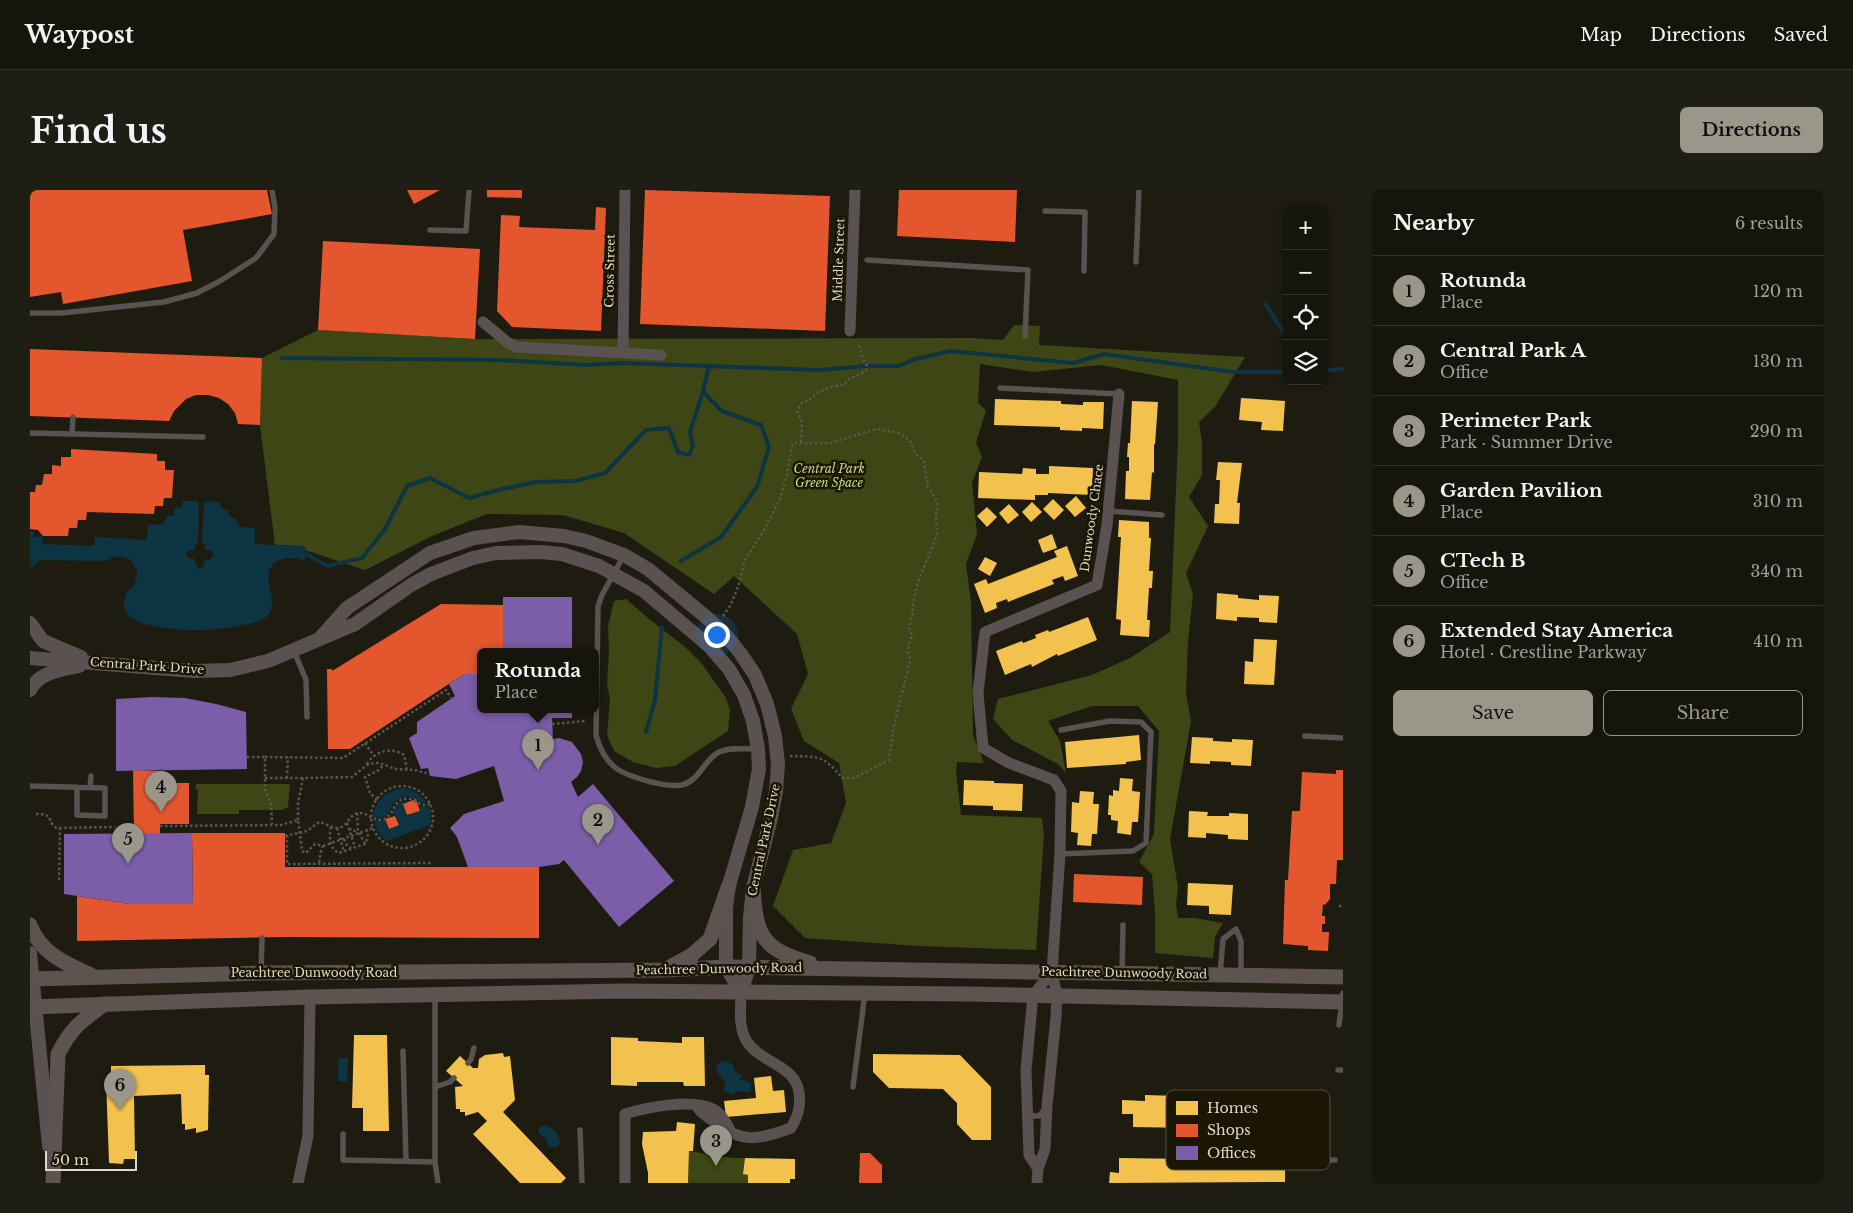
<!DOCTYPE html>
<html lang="en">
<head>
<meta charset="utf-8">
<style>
  body { margin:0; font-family:"Libre Baskerville",serif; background:#1f1e15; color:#f1f3f6 }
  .controls { position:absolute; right:15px; top:15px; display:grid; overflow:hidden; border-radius:8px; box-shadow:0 1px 4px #0004 }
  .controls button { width:45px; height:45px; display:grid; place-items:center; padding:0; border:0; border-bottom:1px solid #35342d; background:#16150c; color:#f1f3f6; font:25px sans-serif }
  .scale { position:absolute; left:15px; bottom:12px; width:92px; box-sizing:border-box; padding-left:5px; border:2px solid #dcd9cc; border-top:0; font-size:14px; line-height:18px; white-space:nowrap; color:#dcd9cc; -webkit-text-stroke:4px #1a1603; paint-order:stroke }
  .you { position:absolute; left:686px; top:444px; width:18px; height:18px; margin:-12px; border:4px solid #fff; border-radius:50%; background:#1a73e8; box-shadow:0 0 0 8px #1a73e833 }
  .badge { display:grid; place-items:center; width:32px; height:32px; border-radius:50%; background:#9a978a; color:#111; font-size:16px; font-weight:700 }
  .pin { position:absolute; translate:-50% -41px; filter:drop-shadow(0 1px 2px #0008) }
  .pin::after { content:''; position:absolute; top:26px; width:18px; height:15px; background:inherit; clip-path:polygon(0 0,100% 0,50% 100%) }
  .popup { position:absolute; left:447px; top:458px; width:122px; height:65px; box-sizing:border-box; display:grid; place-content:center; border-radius:8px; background:#16150c; filter:drop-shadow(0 1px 4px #0005); font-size:16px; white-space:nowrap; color:#9e9f9d }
  .popup b { font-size:19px; color:#f1f3f6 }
  .popup::after { content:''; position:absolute; left:50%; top:100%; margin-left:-10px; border:10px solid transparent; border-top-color:#16150c }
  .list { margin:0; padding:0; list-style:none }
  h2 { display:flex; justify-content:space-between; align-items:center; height:65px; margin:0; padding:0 20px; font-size:21px }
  h2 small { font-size:16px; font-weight:400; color:#9e9f9d }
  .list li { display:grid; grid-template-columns:32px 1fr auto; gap:15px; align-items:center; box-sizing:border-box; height:70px; padding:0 20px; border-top:1px solid #35342d }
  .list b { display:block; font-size:19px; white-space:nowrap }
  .list p { margin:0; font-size:16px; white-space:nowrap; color:#9e9f9d }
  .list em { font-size:16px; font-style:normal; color:#9e9f9d }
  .actions { display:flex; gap:10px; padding:15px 20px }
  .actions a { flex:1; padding:11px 0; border:1px solid #9a978a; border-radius:8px; text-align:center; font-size:18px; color:#9a978a }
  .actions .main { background:#9a978a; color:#111 }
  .icon { flex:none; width:28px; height:28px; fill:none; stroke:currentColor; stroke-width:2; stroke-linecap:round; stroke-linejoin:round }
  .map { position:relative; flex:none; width:1313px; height:993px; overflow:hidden; border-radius:8px }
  header { display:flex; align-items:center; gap:30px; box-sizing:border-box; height:70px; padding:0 25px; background:#16150c; border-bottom:1px solid #35342d }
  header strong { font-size:24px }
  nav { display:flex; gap:28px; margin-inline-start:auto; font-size:18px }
  .intro { display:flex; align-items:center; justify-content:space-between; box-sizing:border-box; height:120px; padding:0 30px }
  h1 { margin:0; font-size:35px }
  .button { padding:12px 22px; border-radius:8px; background:#9a978a; color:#111; font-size:18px; font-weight:700 }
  main { display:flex; gap:30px; padding:0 30px }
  aside { flex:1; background:#16150c; border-radius:8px; box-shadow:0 1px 4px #0004 }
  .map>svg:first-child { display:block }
  .green { fill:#3d4614 }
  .water { fill:#0c3442 }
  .homes { fill:#f2c14e }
  .shops { fill:#e4572e }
  .offices { fill:#7b5ea7 }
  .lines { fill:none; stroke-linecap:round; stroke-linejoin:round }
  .stream { stroke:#0c3442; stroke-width:4 }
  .path { stroke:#5b5651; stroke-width:2.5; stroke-dasharray:2.5 2.5; stroke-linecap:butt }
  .service { stroke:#5a5251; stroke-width:5.5 }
  .minor { stroke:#5a5251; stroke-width:11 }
  .tertiary { stroke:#5a5251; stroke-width:14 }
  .secondary { stroke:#5d5351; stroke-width:15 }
  .labels { text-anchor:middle; stroke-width:5; stroke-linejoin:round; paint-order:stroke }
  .street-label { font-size:12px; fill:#dcd9cc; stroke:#1a1603 }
  .park-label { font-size:12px; font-style:italic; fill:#c9de80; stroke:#1a1603 }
  .key { fill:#1a1603; stroke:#54503f; stroke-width:1 }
  .key-label { font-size:14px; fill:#dcd9cc }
</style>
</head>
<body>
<header>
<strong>Waypost</strong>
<nav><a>Map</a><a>Directions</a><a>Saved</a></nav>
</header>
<div class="intro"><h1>Find us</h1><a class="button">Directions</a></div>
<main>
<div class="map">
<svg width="1313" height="993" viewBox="0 0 1313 993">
  <rect width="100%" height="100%" fill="#1e1c10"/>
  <path class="green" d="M984 135 1010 136 1009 155 1215 167 1185 217 1169 232 1172 253V285L1159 307 1178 336 1156 383 1163 404 1158 451 1156 503 1161 531 1140 649 1148 698 1146 714 1148 728H1165L1193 733 1185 747 1183 768 1125 763V723L1122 684 1109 672 1124 644 1129 541 1108 516H1062L1018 531 1030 551 1036 583 1028 574 982 550 963 529 968 509 1062 485 1100 468 1140 442 1148 250V190L1071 175 1003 182 950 174 948 213 956 220 946 253 952 267 942 293 947 344 936 374 941 412 943 546 954 573 927 572 926 582 931 625 1012 628 1014 645 1006 760 889 756 775 748 743 716 763 660 801 653 816 613 809 573 774 551 761 519 778 484 767 444 704 386 684 404 594 343 533 325 457 324 402 346 335 380 275 360V356L245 355 230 235 232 168 288 140 445 149 941 148 973 150Z
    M596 409 619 429 654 456 672 474 696 508 700 520 698 541 645 576 626 578 603 572 584 561 577 545 580 509 577 494 579 462 578 436 584 411Z
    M166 594H260L258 617 252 620H209V624H167L168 600H166Z
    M659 961 703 968H715L713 984 718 985V993H658Z"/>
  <path class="water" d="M153 311H168L169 314 168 351 165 355V360H159L155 364 159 368 165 369V374L169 379 174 375V370H180L184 365 180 360H175V354L172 352 174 314 175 311 190 312 191 318 198 320 199 326 206 329 208 336 225 339V354L275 356V371C267 368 261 367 253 369 220 380 256 410 235 428 231 431 223 433 217 434 183 442 149 442 115 434 102 431 90 421 95 407 96 401 101 399 104 395 106 390 107 385 107 380L100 369 86 366 76 371 10 370 1 378 0 377V341H4V347H13V354L64 356 65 347 117 350 118 335 134 334 136 326H143L145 318 152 317Z
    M373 598C384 600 391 604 397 613 386 615 378 598 365 612 361 616 360 622 356 626L349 628 343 627C345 610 357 601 373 598Z
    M375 610H378L373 613 377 626 391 621 389 616 395 617 398 615 401 625 400 635 357 651 348 643 344 631 355 630 358 639 369 635 365 624 361 625 368 614Z
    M309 868H318L317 892 308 891Z
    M693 871C702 872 704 875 706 883L711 884 712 886 709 889 710 890H715L721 893V900L719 902 708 901 702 905 694 901 695 891 686 881 687 875Z
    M513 935C524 937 528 943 530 953L527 957H519L516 949 509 943V938Z"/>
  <path class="homes" d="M1211 208 1255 211 1253 241 1231 240 1232 232 1209 230Z
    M965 209 1031 211V214L1053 215V212H1074L1073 239 1052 238V241L1030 240V237L964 235Z
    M1102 211 1128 212 1125 255 1124 254V283L1122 282 1120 310 1095 309 1096 281H1099V267H1097L1098 253H1100Z
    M1188 272 1212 273 1207 313H1210L1209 334 1184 333 1185 314H1189L1190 290H1186Z
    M1019 276 1063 278 1062 305 1018 303V305H1005V310L948 308 949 282 992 284 993 278 1006 279V284H1019Z
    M1046 306 1056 318 1045 327 1035 316Z
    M1023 309 1034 320 1024 330 1013 319Z
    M1002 312 1012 322 1001 332 992 322Z
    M979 314 989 325 978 334 969 323Z
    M957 317 967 327 957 337 947 326Z
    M1089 330 1119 332V348H1121L1119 381H1123L1122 398H1119L1117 430H1120L1119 447 1090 445 1091 430 1086 429 1091 347H1088Z
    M1022 344 1027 358 1013 363 1008 350Z
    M1037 356 1048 386 1035 391 1033 386 1022 390 1024 394 978 412 977 409 966 413 967 418 955 423 944 394 956 389 958 394 1027 367 1024 361Z
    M955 367 967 373 960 386 948 379Z
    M1187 403 1208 405V408L1229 410V405L1249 406 1247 433 1229 432V428L1207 427V431L1186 429Z
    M1058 427 1067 450 1028 466 1027 464 1002 477 1001 474 975 485 966 461 992 451 993 453 1006 448 1005 445 1018 440 1019 442Z
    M1224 449 1247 450 1244 495 1214 494 1215 471 1223 472Z
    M1109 545 1111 570 1096 572V574L1037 578 1035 552Z
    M1162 547 1183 548V551L1202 552V549L1223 550 1221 576 1201 575V572L1180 571V574L1160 573Z
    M1090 588 1103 589 1102 601 1110 602 1108 632H1102L1101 645 1087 643 1088 631 1081 630V625H1078L1079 605 1083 606V600L1089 601Z
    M934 590 964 591V593L993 594 992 621 963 620V616L933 615Z
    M1050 601 1064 602 1063 614H1069L1067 644H1062L1061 656 1047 655 1048 643 1041 642 1042 612 1049 613Z
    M1159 621 1178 622 1177 626H1199V623L1218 624V650L1198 649V645L1176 643V648L1158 647Z
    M1158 693 1203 695 1201 725 1179 724V716L1157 715Z
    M324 845H357L359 941H333V918H322Z
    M581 847 608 848V851L652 853V847H674L675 896H654L653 892H607V896L581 895Z
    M473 863 474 867 480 866 485 910 473 922 536 988 531 993H490L443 944 457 931 448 922 435 926V922H430V919H426L425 897 433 896 416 881 430 866 443 878H448L449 869 455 865Z
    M843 864 930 865 961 897V950H942L927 934V913L913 899 859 898 843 882Z
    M175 875V885H179L178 940 166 943V938L155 940V934H152L151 904 104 906 105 969H94L93 974 79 973 76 890H81V876Z
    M741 886 743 901 754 900 756 922 696 927 694 911 726 908 724 888Z
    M1183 904H1224L1223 918H1232V931H1212V936L1178 935V973L1234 974V978L1255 979V992L1079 993 1080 982 1089 983V968L1158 969V938L1103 937V924H1092V910L1115 911V905L1183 907Z
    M647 932 665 934 663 961H659L658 993H618V983L612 954 613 942 646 941Z
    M1233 938 1253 939 1252 961 1232 962Z
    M715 968 765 969V989H760V993H718V985L713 984Z"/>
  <path class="shops" d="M0 0H237L242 24 153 40 162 91 33 114 31 102 0 107Z
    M377 0H410L384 14Z
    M457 0H492V8L457 7Z
    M615 0 800 6 795 141 610 134Z
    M869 0H987L985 52 867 46Z
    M566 17 576 18 571 141 482 137 467 121 471 25 490 26 489 37 565 40Z
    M293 51 450 59 445 149 288 140Z
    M0 159 232 168 230 235 208 234 205 223 198 214 189 208 178 205H166L156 209 144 221 139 231 0 226Z
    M41 259 127 264V271H135V280H144L142 308H134L133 316H125L124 324 57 322 56 330H48L47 338H39L38 346H13L8 340 0 339V302H5L6 295H12L14 284H22V275L31 276V267H41Z
    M411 414 473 415V461H450V484H434L320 559H298L297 479H302V481Z
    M103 580 128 581V593H159V634H130V644H104Z
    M1306 580H1313V670H1307L1306 694H1300V709L1295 715 1293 714 1292 726H1295V734H1292V742H1299L1298 761 1278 760V756L1253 754 1255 690H1258L1262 621H1270L1272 582 1306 584Z
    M386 609 390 621 377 625 373 614Z
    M365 626 369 635 359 639 355 629Z
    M162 643H255V677H509V748L255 747 47 751V706L100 714H163Z
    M1044 684 1113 687 1112 715 1043 712Z
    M830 963H840L852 975V993H829Z"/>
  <path class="offices" d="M473 407H542V461H473Z
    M434 484H450V519H542V528H522L523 549 529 548 542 552 551 564 553 572 551 581 547 587 541 592 548 607 563 594 644 691 589 737 534 670 529 674 509 677H438L427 647 420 638 434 624 474 611 464 576 426 589 400 586 398 578 391 579 379 548 387 543V532L425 506 419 494Z
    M122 507 155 508 186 514 216 522 217 579 86 581V509Z
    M162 643 163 714H100L34 704V644Z"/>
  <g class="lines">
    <path class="stream" d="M1235 113 1257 148
      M252 168 468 170 556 175 591 173 790 180 837 176H869L885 169 921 161 1043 173 1074 164 1203 182H1257
      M1294 180 1313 179
      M276 364 297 376 332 368 355 339 377 296 400 288 439 308 468 300 506 292 546 291 575 283 616 240 639 238 648 262 659 265 663 256 660 242 673 202
      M651 371 691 347 727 297 739 257 731 235 692 221 673 202 679 175
      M616 542 625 510 632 437"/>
    <path class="path" d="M771 252 772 233 767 221 771 213C779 212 779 209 785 205 793 199 804 195 814 195L818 190 836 181 837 176 833 169 829 154
      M693 426 700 416 708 397 715 370 733 342 750 309 757 285 762 255 764 253H800L847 239 869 243 880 251 885 263 894 272 898 297 908 313 906 324 907 345 888 392 882 418 883 424 879 437 882 445 878 458 880 471 864 535 859 570 824 588H812C793 565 790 567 760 566
      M522 534 556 531
      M335 553 344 566
      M217 567H235V599L241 613 242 634
      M235 567 313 568 416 500 421 508
      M337 574C344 562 361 556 374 565L377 579
      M235 588H273
      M257 588 258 567
      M341 627a31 31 0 1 1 62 0a31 31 0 1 1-62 0Z
      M347 610 340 603 335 587 349 580 354 574
      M327 623 328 640 335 654
      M6 624C20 624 18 626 23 636L27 638 85 637
      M268 630V613L273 588 322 587 337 575 344 573H350L365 579 385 580 395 583 399 581
      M317 633 325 657
      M130 636 251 635 268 630 272 661 276 663 285 654 293 656 290 664 289 674
      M301 637C299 646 299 659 309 663L335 654 338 647 337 640
      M307 638 314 662
      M319 639 324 640 326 644
      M257 645V674L403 673
      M255 646 277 641 289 632C295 633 301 638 307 638 319 637 318 624 329 623 338 622 344 633 354 629 365 625 363 606 379 609 384 609 388 614 393 615L400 614
      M314 649 317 655 321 658
      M293 656 343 638
      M29 690 30 638
      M1309 716H1312"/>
    <path class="service" d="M1015 21 1055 22 1054 81
      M400 40 436 41 439 0
      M837 70 998 80 995 146
      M1106 72 1109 0
      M0 123H32L134 112 167 103 190 91 226 68 244 44 245 18 242 0
      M970 198 1089 204
      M0 243 173 247
      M42 243 43 227
      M1079 321 1132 325
      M594 365 572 405 568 416 566 545C575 578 591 584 621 592 632 594 641 597 652 595 669 591 674 570 689 562 700 557 716 559 728 559
      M264 461 276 490 277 527
      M1275 546 1313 548
      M0 596 75 598V626L47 625V597
      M60 598 61 586
      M1030 664 1103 661 1116 653 1121 542 1111 532 1080 531 1031 540
      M231 783 232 748
      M1092 783 1093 735
      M1190 785 1193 749 1206 739 1211 751V785
      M405 805V972L408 993
      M1309 835 1313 803
      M373 861 376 971
      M438 873 441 869 444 858
      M1308 880H1313
      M405 897 420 892 424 888
      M823 897 835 803
      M998 921 1003 926H1009L1015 919
      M550 940 552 993
      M313 944V970L405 972
      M1268 971 1305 970"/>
    <path class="minor" d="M453 132 477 152 487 157 631 165
      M820 141 825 0
      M593 163 595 0
      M666 915C670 923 677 926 683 931 711 954 729 950 761 938 768 926 771 916 769 902 765 874 729 873 716 850 708 836 711 818 711 802
      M1008 979 999 965 996 880 1003 805 1022 782
      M268 993 278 946 280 807
      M595 993V924C618 917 663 908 685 920 693 926 697 934 701 942
      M1007 993 1008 979 1015 959 1017 916 1026 827 1027 806 1022 782 1030 664 1031 601 1024 590 979 573 953 558 948 503 955 442 1067 395 1077 335 1089 204"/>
    <path class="tertiary" d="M0 433 13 451 51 467
      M292 446 317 418 400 363 444 348 489 342 534 346 556 351 594 365 618 379 676 427 695 444 711 464 725 485 737 514 745 546 748 574 746 601 741 628 723 698 720 728 719 777 711 802
      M0 468 164 481 200 480 238 471 325 434 381 395 401 384 443 368 466 363 510 362 532 364 569 376 614 401 679 456 699 479 714 505 723 531 728 559 729 579 722 617 699 695 696 718V777L711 802
      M0 500C9 482 31 480 49 476
      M0 763 19 956"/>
    <path class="secondary" d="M723 698C726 746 732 759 780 773
      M0 735C10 763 36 774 61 785
      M638 778 662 765 680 749 699 695
      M0 789 231 783 633 780 696 777 1313 787
      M0 817 280 807 592 801 937 804 1313 812
      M23 993 28 864C41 838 51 831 75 814"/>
  </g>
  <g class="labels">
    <g class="street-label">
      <text transform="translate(809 70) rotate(-88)" y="4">Middle Street</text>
      <text transform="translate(580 81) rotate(-89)" y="4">Cross Street</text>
      <text transform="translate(1062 328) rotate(-82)" y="4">Dunwoody Chace</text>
      <text transform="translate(117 476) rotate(4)" y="4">Central Park Drive</text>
      <text transform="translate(734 650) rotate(-78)" y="4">Central Park Drive</text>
      <text transform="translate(689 779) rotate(-1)" y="4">Peachtree Dunwoody Road</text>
      <text x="284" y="787">Peachtree Dunwoody Road</text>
      <text transform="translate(1094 783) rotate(1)" y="4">Peachtree Dunwoody Road</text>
    </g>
    <g class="park-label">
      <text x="799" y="283">Central Park<tspan x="799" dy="14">Green Space</tspan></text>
    </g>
  </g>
  <rect x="1136" y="900" width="164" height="80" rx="8" class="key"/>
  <rect x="1146" y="911" width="22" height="14" fill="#f2c14e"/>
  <rect x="1146" y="934" width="22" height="13" fill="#e4572e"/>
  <rect x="1146" y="956" width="22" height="14" fill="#7b5ea7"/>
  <g class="key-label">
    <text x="1177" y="923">Homes</text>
    <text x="1177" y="945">Shops</text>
    <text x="1177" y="968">Offices</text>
  </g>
</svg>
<div class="controls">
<button>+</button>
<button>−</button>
<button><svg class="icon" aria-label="locate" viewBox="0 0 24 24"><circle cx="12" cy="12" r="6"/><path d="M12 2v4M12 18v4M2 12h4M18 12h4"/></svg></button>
<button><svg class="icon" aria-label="layers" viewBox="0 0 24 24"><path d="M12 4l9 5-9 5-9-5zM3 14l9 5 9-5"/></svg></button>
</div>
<div class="scale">50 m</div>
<div class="you"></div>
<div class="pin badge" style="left:508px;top:580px">1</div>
<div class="popup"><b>Rotunda</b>Place</div>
<div class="pin badge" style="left:568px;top:655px">2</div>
<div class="pin badge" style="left:686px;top:976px">3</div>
<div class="pin badge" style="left:131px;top:622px">4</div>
<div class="pin badge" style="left:98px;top:674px">5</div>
<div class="pin badge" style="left:90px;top:920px">6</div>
</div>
<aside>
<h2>Nearby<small>6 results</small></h2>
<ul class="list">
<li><span class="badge">1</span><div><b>Rotunda</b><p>Place</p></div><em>120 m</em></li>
<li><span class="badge">2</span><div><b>Central Park A</b><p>Office</p></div><em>130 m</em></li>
<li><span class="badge">3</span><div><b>Perimeter Park</b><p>Park · Summer Drive</p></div><em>290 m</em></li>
<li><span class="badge">4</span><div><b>Garden Pavilion</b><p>Place</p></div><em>310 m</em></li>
<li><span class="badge">5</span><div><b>CTech B</b><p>Office</p></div><em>340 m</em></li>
<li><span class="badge">6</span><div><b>Extended Stay America</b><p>Hotel · Crestline Parkway</p></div><em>410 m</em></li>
</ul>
<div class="actions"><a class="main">Save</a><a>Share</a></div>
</aside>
</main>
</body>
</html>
